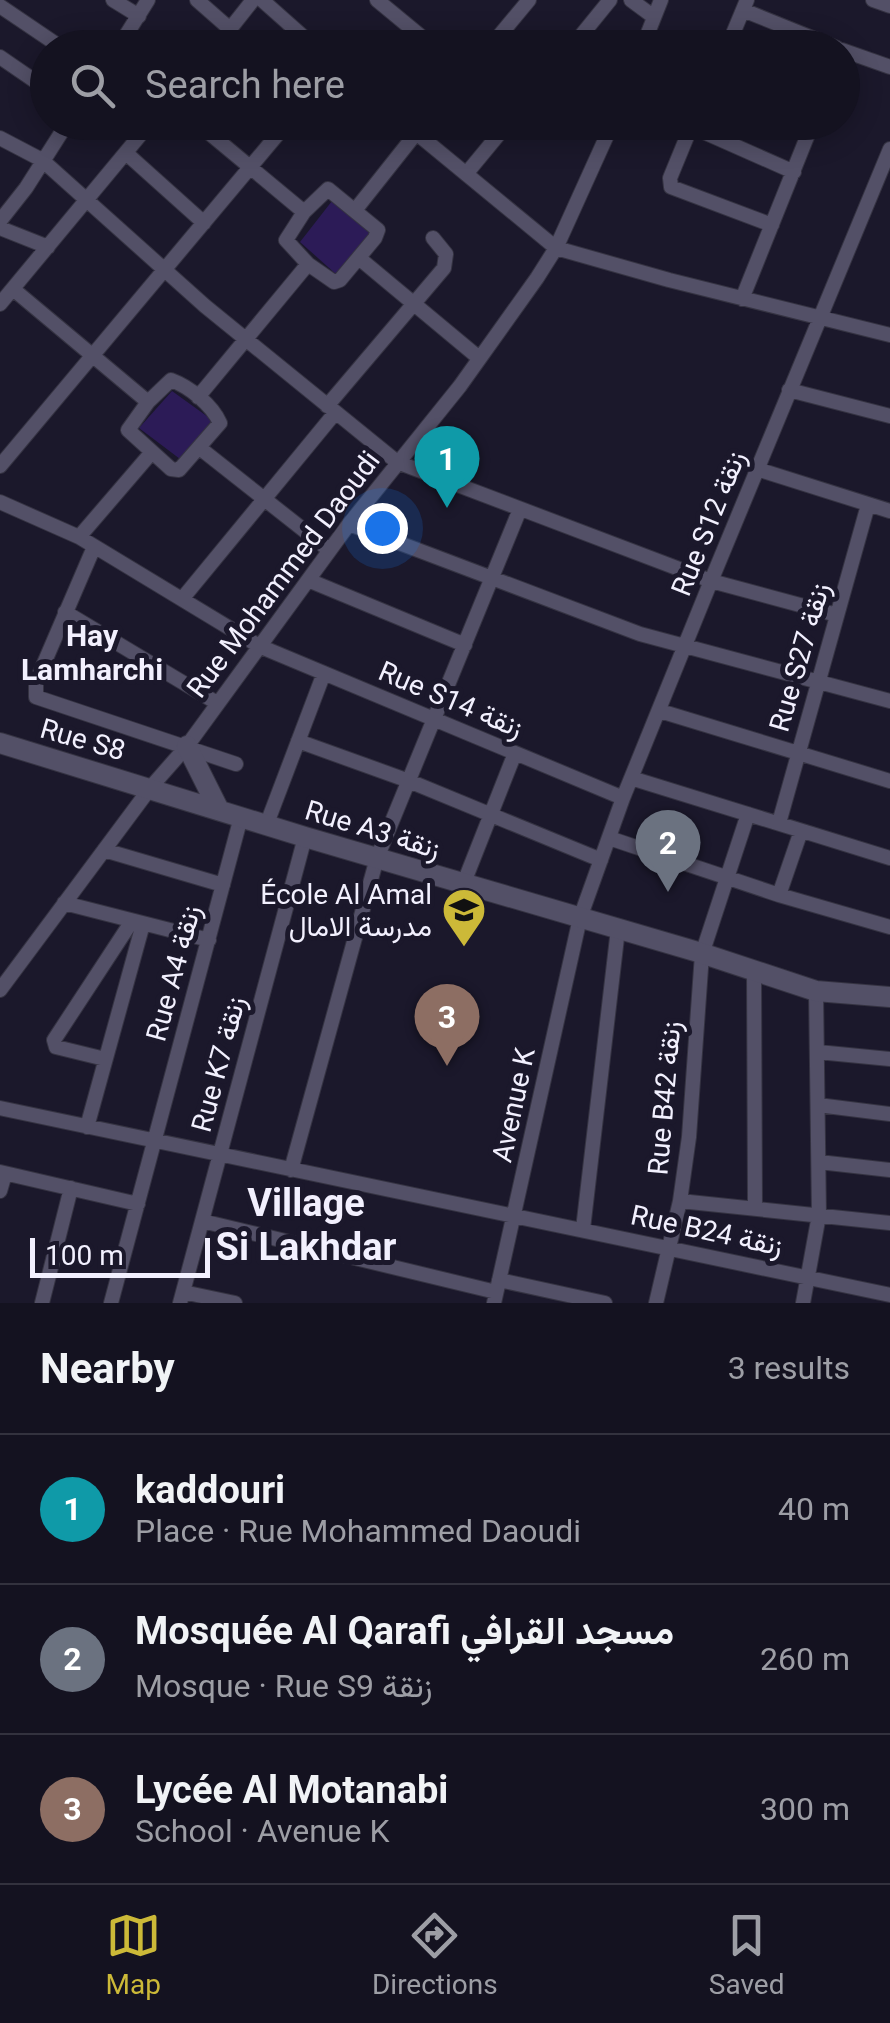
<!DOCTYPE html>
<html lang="en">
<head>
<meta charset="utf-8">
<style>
  body { margin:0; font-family:Roboto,Vazirmatn,sans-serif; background:#21202d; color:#f1f3f6 }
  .scale { position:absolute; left:30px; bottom:25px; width:180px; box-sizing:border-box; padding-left:10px; border:5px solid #f2f0fe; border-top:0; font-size:28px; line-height:35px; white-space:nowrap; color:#f2f0fe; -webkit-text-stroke:8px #1b182b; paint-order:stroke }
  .you { position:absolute; left:382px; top:528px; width:35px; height:35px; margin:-25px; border:8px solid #fff; border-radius:50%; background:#1a73e8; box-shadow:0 0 0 15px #1a73e833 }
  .badge { display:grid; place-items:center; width:65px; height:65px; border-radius:50%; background:#ccb938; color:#fff; font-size:32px; font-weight:700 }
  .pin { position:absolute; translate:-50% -82px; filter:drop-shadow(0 2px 5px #0008) }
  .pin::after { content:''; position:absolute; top:52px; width:35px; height:30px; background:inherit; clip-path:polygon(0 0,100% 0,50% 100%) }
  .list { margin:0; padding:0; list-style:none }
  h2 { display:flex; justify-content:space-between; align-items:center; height:130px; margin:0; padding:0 40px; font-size:42px }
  h2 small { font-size:32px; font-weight:400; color:#9d9ea5 }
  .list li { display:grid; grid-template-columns:65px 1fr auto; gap:30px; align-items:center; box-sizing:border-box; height:150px; padding:0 40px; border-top:2px solid #33323e }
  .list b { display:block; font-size:38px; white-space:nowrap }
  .list p { margin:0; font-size:32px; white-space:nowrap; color:#9d9ea5 }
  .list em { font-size:32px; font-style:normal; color:#9d9ea5 }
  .icon { flex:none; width:55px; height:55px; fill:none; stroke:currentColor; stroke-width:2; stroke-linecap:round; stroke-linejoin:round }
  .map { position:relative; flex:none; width:890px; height:1303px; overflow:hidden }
  .search { position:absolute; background:#141220; box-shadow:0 5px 25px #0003; left:30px; right:30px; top:30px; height:110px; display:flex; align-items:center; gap:25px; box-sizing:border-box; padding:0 35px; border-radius:55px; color:#9d9ea5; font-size:38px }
  .sheet { height:580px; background:#141220 }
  nav { display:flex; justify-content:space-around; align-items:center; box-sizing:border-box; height:140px; border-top:2px solid #33323e; background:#141220; font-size:28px; color:#9d9ea5 }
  nav a { display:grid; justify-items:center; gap:5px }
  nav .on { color:#ccb938 }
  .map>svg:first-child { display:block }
  .green { fill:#2c1b57 }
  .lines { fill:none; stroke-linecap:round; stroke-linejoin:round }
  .street-casing { stroke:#353342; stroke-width:16 }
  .secondary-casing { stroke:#353342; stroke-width:22 }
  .street { stroke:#535067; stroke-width:14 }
  .secondary { stroke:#535067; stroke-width:20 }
  .labels { text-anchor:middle; stroke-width:10; stroke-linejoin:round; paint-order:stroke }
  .street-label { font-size:28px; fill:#f2f0fe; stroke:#1b182b }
  .poi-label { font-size:28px; fill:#f2f0fe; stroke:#1b182b; text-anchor:end }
  .neighbourhood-label { font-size:30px; font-weight:bold; fill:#f2f0fe; stroke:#1b182b }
  .district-label { font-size:38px; font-weight:bold; fill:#f2f0fe; stroke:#1b182b }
</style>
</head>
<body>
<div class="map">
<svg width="890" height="1303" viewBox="0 0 890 1303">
  <rect width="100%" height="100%" fill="#1b182b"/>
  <path class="green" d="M332 201 372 231 337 275 300 242Z
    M172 391 215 422 180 459 139 428Z"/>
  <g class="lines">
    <defs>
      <path id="street" d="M113 0 139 16
        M197 0 230 29
        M262 0 316 48
        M377 0 435 48
        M631 0 654 17
        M873 0 890 6
        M0 6 62 48
        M743 10 837 48
        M118 48 148 0
        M215 48 253 0
        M489 48 529 0
        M571 48 610 0
        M642 48 661 0
        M727 48 747 0
        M842 50 890 67
        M0 57 48 90
        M196 122 304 212
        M403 122 556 248 669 280 890 335
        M681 122 794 172
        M693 122 670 178 671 187 772 225
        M0 138 42 160 205 306 397 462 711 581 837 615
        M126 153 204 223
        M466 174 509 122
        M328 189 378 230 375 238 340 280 334 282 308 264 286 240 304 212Z
        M356 209 425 122
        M0 221 26 188 68 122
        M0 228 48 247
        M359 258 479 358
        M13 289 148 402
        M742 299 813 122
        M0 304 151 122
        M171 380C190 387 212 405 220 423L179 470 171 469 128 430 148 402Z
        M789 390 890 416
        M198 397 308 264
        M327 406 444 268 446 254 433 238
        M201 449 329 550
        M0 466 288 122
        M757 469 890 511
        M0 502 79 537 259 646 623 798
        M349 524 640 634 890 701
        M79 537 152 452
        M94 547 36 682V697L236 764
        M308 580 465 645
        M182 599 335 413
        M65 612 217 703
        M660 711 890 781
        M298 741 409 781 601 860
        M631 778 890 858
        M779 823 868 505
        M266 826 324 673
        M609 838 779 895 890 927
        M104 850 223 885
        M463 885 515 753
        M779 895 801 831
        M64 903 209 940
        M754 970 755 1208
        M0 990 151 787 187 746 349 524 460 386 537 278 556 248 613 122
        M818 1052 890 1059
        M105 1059 56 1047 54 1040 132 921
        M818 1105 890 1114
        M0 1108 890 1295
        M87 1127 143 924
        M819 1162 890 1170
        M291 1170 377 858 520 509
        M0 1172 138 1204
        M0 1191 5 1174
        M680 1201 890 1223
        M202 1221 496 1292
        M583 1229 618 929
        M499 1280 605 1303
        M183 1292 235 1303
        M42 1303 71 1188
        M111 1303 241 817
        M180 1303 305 837
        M494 1303 580 918 623 798 711 581 890 149
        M656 1303 680 1201 689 1137 702 954 748 814
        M803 1303 819 1215 816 991"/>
      <path id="secondary" d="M0 743 305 837 698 952 816 991 890 997
        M187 746 219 810"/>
    </defs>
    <use href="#street" class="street-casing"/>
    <use href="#secondary" class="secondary-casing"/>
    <use href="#street" class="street"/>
    <use href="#secondary" class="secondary"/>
  </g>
  <defs>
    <symbol id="school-pin" viewBox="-11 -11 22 30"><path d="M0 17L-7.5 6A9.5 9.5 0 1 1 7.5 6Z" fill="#ccb938" stroke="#1b182b"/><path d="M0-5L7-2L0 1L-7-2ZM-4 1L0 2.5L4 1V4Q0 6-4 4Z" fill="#111"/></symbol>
  </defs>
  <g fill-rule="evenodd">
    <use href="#school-pin" x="439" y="885" width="50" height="68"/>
  </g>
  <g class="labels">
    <g class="street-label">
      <text transform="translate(708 523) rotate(-68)" y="10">Rue S12 زنقة</text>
      <text transform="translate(283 574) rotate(-53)" y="10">Rue Mohammed Daoudi</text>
      <text transform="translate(799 657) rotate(-74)" y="10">Rue S27 زنقة</text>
      <text transform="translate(451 699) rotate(23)" y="10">Rue S14 زنقة</text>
      <text transform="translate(83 739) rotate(16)" y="10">Rue S8</text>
      <text transform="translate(373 829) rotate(17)" y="10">Rue A3 زنقة</text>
      <text transform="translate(173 973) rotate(-75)" y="10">Rue A4 زنقة</text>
      <text transform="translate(218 1064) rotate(-75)" y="10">Rue K7 زنقة</text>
      <text transform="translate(664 1098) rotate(-85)" y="10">Rue B42 زنقة</text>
      <text transform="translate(513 1105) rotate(-78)" y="10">Avenue K</text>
      <text transform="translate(707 1230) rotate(12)" y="10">Rue B24 زنقة</text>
    </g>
    <g class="poi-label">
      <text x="432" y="904">École Al Amal<tspan x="432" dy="32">مدرسة الامال</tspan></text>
    </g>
    <g class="neighbourhood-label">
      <text x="92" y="646">Hay<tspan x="92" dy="34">Lamharchi</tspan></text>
    </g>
    <g class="district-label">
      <text x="306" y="1216">Village<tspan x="306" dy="44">Si Lakhdar</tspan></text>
    </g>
  </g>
</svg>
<div class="scale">100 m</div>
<div class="you"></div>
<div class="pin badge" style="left:447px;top:508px;background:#0f9aa8">1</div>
<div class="pin badge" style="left:668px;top:892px;background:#6b7280">2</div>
<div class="pin badge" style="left:447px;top:1066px;background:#8d6e63">3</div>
<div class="search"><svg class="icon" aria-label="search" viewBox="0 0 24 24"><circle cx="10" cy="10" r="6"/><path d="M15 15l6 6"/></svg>Search here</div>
</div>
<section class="sheet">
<h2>Nearby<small>3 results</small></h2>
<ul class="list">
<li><span class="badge" style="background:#0f9aa8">1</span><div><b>kaddouri</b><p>Place · Rue Mohammed Daoudi</p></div><em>40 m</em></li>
<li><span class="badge" style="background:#6b7280">2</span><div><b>Mosquée Al Qarafi مسجد القرافي</b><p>Mosque · Rue S9 زنقة</p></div><em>260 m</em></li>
<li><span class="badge" style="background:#8d6e63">3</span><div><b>Lycée Al Motanabi</b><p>School · Avenue K</p></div><em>300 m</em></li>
</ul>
</section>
<nav>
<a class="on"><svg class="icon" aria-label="map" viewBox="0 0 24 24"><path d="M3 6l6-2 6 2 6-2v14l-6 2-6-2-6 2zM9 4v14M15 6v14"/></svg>Map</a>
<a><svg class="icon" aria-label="directions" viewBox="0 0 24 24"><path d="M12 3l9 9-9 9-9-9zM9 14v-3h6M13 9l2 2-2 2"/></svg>Directions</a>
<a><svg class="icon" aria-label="saved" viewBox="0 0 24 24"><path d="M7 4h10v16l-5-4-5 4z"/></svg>Saved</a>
</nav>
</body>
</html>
